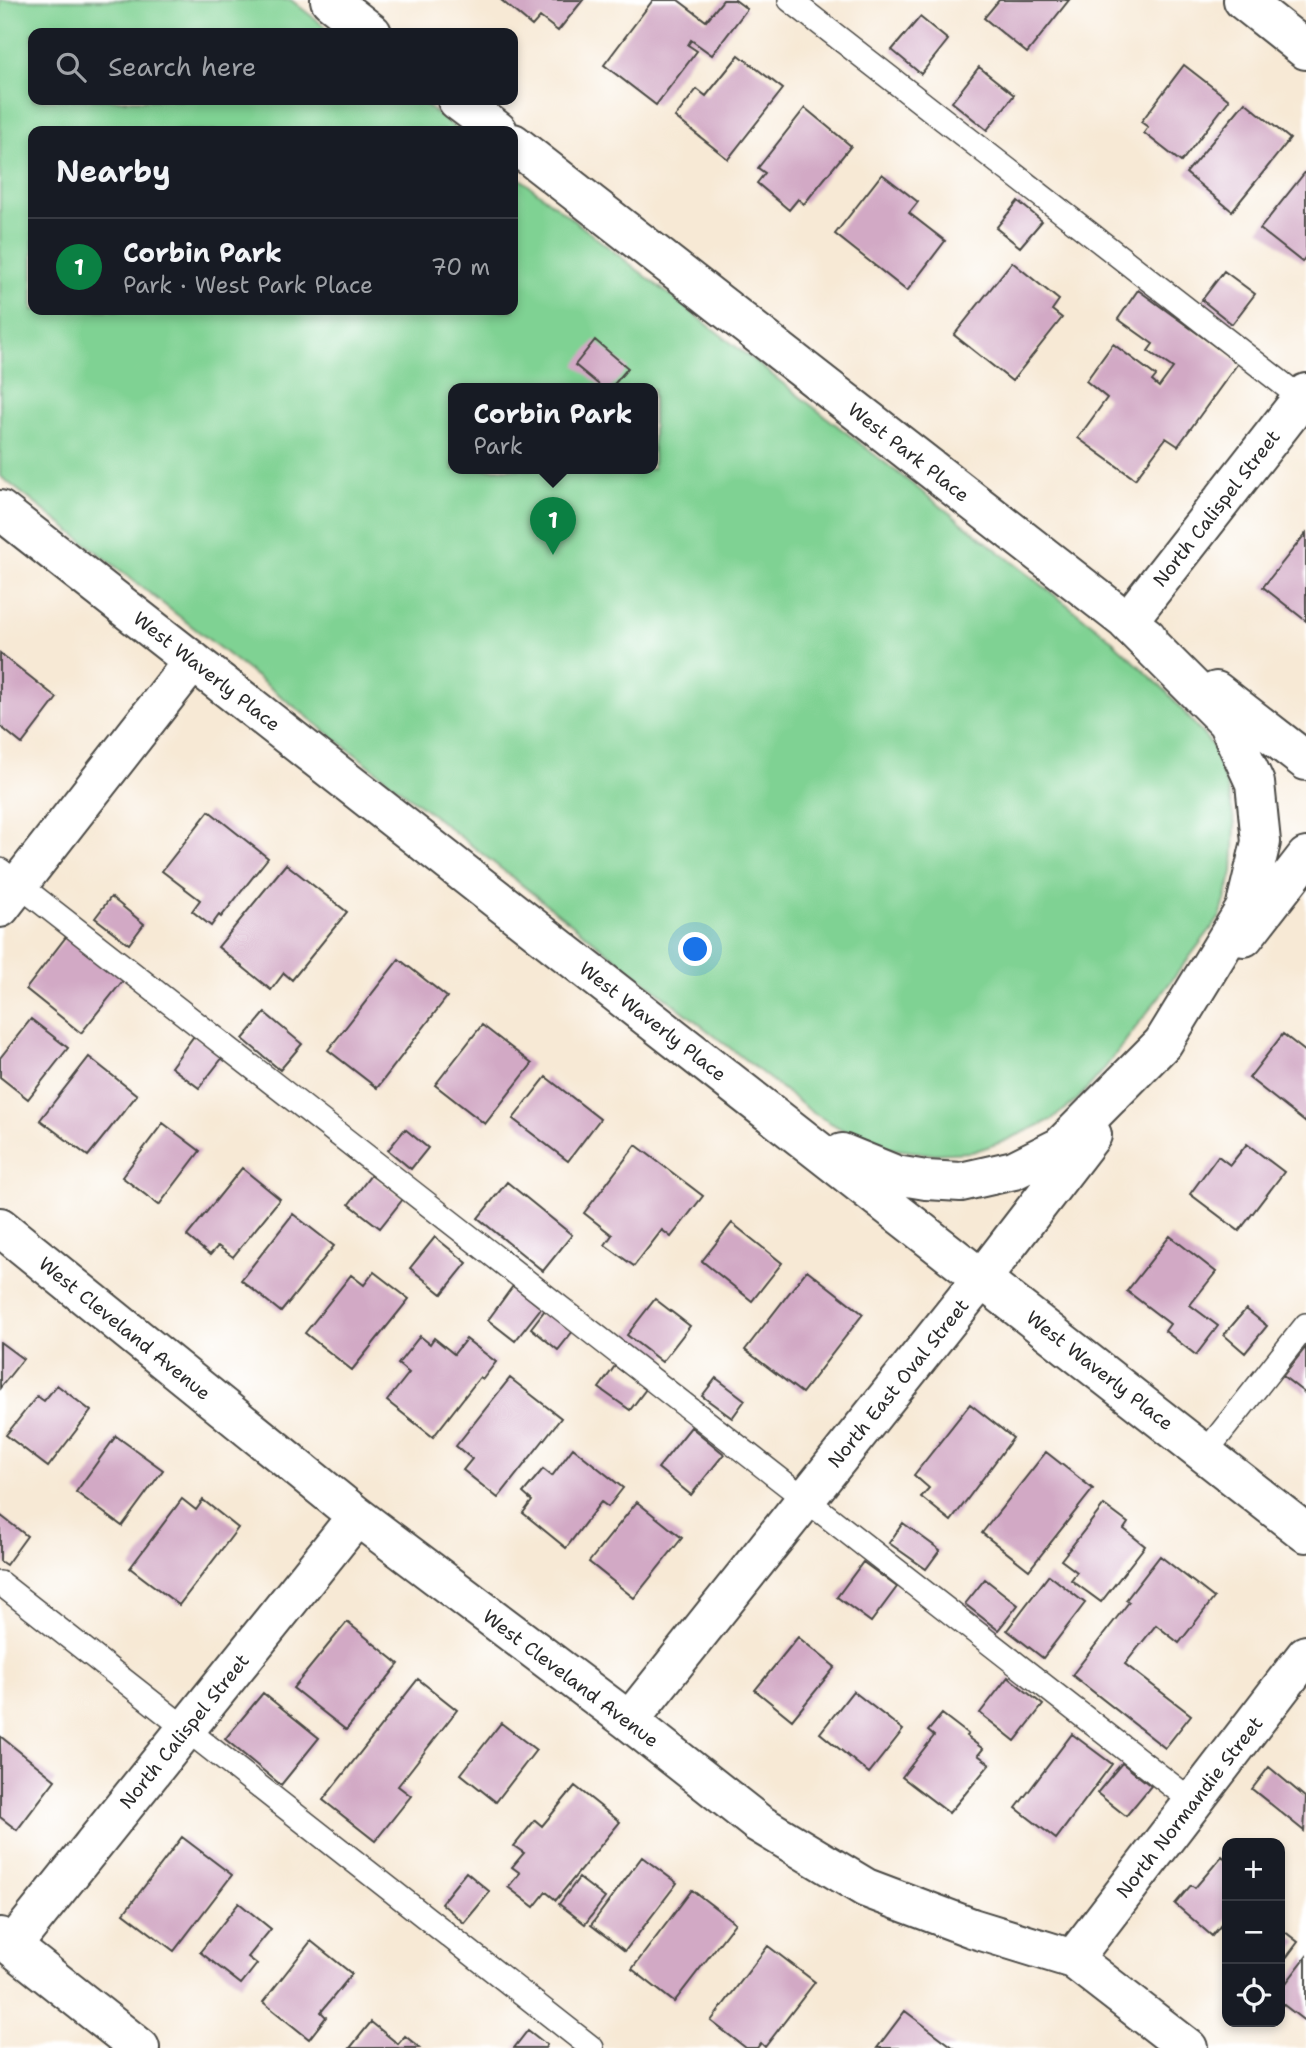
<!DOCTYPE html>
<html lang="en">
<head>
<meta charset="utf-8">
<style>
  body { margin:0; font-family:"Shantell Sans",sans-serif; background:#20242c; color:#f1f3f6 }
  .controls { position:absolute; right:21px; bottom:21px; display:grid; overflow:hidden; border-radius:14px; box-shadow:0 4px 10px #0003 }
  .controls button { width:63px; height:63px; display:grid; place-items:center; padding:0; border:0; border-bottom:2px solid #363941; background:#171b24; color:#f1f3f6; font:35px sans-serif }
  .you { position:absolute; left:696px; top:950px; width:24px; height:24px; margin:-18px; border:5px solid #fff; border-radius:50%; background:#1a73e8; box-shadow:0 0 0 10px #1a73e833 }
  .badge { display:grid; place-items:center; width:46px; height:46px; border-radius:50%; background:#0b8043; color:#fff; font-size:23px; font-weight:700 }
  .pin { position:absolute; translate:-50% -58px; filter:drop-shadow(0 2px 4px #0008) }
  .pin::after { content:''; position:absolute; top:37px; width:24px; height:21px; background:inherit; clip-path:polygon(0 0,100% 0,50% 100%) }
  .popup { position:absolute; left:448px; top:383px; width:210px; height:91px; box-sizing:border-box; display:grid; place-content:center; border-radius:14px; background:#171b24; filter:drop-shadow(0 2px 5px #0005); font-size:23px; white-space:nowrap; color:#9ea1a6 }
  .popup b { font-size:26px; color:#f1f3f6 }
  .popup::after { content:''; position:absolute; left:50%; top:100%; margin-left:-14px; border:14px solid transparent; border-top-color:#171b24 }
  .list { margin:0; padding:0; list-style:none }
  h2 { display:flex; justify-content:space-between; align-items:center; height:91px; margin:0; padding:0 28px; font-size:30px }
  h2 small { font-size:23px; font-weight:400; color:#9ea1a6 }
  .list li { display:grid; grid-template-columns:46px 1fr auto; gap:21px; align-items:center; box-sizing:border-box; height:98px; padding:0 28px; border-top:2px solid #363941 }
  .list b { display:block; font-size:26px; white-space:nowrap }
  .list p { margin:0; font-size:23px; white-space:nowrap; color:#9ea1a6 }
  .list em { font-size:23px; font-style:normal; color:#9ea1a6 }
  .icon { flex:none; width:38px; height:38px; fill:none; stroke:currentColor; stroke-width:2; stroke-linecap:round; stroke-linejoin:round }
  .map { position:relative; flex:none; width:1306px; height:2048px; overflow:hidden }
  .search { position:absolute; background:#171b24; box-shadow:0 4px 10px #0003; left:28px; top:28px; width:490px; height:77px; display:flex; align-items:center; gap:18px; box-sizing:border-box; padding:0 24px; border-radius:14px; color:#9ea1a6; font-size:26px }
  .panel { position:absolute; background:#171b24; box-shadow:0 4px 10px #0003; left:28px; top:126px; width:490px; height:189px; border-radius:14px }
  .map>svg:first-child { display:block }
  .green { fill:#7fd293; stroke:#557e5f; stroke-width:2; fill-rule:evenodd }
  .building { fill:#d2a9c5 }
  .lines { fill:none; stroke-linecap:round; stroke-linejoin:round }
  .lane-casing { stroke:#4a4844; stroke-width:26 }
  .street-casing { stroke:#4a4844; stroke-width:42 }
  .secondary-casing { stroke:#4a4844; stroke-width:42 }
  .lane { stroke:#fff; stroke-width:23 }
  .street { stroke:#fff; stroke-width:38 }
  .secondary { stroke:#fff; stroke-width:38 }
  .labels { text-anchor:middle; stroke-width:5; stroke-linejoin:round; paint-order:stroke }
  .street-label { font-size:19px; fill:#2b2b2b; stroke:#fff }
</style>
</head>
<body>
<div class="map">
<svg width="1306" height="2048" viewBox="0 0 1306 2048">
  <rect width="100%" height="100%" fill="#fff"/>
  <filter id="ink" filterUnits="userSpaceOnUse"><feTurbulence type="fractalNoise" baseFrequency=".0143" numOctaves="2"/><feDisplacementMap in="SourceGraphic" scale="14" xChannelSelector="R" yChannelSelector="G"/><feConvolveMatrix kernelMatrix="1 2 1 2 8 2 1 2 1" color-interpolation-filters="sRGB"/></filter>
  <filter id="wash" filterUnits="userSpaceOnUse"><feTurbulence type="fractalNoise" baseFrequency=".00686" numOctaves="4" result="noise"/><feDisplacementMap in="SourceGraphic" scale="28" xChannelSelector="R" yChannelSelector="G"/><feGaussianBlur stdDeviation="1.57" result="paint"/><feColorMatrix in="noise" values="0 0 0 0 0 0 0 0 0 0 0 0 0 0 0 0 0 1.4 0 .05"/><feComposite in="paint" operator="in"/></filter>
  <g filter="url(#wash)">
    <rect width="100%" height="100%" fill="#f7e9d5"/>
    <path class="green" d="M0 0H291L333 33H33V100H419L459 131H33V310H513V173L1106 635 1167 692 1212 745 1227 787 1235 825 1233 873 1220 917 1101 1073 1077 1100 1051 1120 1002 1142 972 1152 930 1154 879 1147 847 1132 813 1113 0 476ZM453 389H653V469H453Z"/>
    <g id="blocks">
      <path class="building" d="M501 0H583L558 31 540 17 532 26Z
        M653 0H678L706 21 723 0H735L747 9 712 55 691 40 688 45 697 51 656 105 604 65Z
        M999 0H1069L1027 53 984 18Z
        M920 17 948 40 921 74 892 50Z
        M739 55 783 89 728 159 675 117 697 89 706 96Z
        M1184 65 1229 100 1181 162 1144 133 1148 127 1141 122Z
        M979 67 1014 95 987 130 952 102Z
        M1245 102 1290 139 1232 211 1186 173Z
        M805 108 851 146 804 204 798 199 789 210 757 183 765 173 758 168Z
        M1306 171V256L1302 262 1260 229Z
        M882 174 918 202 909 213 945 241 907 291 835 234Z
        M1018 201 1042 221 1020 247 996 228Z
        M1012 262 1059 300 1052 310 1062 318 1012 381 954 335Z
        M1224 271 1255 294 1232 324 1202 300Z
        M1138 290 1238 363 1178 446 1166 438 1135 479 1078 438 1107 398 1086 381 1113 344 1156 376 1152 381 1159 387 1173 368 1148 351 1153 344 1118 319Z
        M595 340 628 368 610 389H604L575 365Z
        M1306 533V621L1263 587Z
        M0 653 57 698 22 744 0 726Z
        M209 811 268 858 221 917 219 915 211 926 192 911 200 900 162 871Z
        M286 864 347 912 292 980 284 973 271 990 218 947Z
        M111 897 144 924 129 944 95 918Z
        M69 933 125 978 81 1033 26 989Z
        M399 959 447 997 377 1088 328 1050Z
        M265 1013 302 1044 280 1070 243 1039Z
        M31 1019 68 1048 28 1099 0 1077V1058Z
        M482 1025 532 1064 485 1124 435 1085Z
        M1283 1034 1306 1052V1123L1249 1078Z
        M194 1036 223 1057 199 1088 171 1067Z
        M89 1057 137 1095 88 1156 40 1120Z
        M546 1077 600 1119 568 1161 513 1119Z
        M163 1123 200 1151 159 1205 122 1177Z
        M405 1129 428 1148 411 1169 388 1150Z
        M1247 1144 1284 1172 1239 1231 1190 1194 1218 1156 1230 1165Z
        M636 1145 703 1196 671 1237 662 1230 634 1266 605 1245 612 1235 584 1213Z
        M242 1168 280 1199 233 1257 218 1246 210 1255 187 1236Z
        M371 1175 403 1199 380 1228 349 1204Z
        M507 1182 572 1235 543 1271 478 1218Z
        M293 1214 334 1246 281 1312 241 1280Z
        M732 1223 782 1263 752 1301 702 1261Z
        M1170 1236 1216 1272 1190 1305 1218 1326 1196 1355 1165 1331 1170 1324 1127 1291Z
        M435 1237 467 1263 442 1294 410 1268Z
        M807 1270 863 1314 802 1393 745 1350Z
        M374 1272 409 1299 352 1370 305 1333 351 1275 364 1285Z
        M513 1286 541 1308 515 1341 488 1320Z
        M655 1299 690 1326 662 1362 627 1335Z
        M1246 1309 1267 1326 1245 1353 1224 1335Z
        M545 1310 573 1331 558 1350 531 1328Z
        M420 1336 430 1344 434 1338 454 1354 466 1339 496 1362 483 1379 480 1377 433 1437 387 1401 409 1373 398 1364Z
        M0 1342 23 1359 0 1388Z
        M1306 1347V1394L1283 1376Z
        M615 1366 646 1389 630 1410 599 1388Z
        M510 1378 561 1418 498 1498 463 1470 472 1459 456 1446Z
        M716 1378 745 1400 732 1418 702 1396Z
        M57 1385 91 1411 48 1467 6 1435 37 1396 44 1401Z
        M970 1404 1013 1438 951 1521 921 1497 929 1488 914 1475Z
        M691 1427 724 1454 691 1495 658 1468Z
        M116 1436 163 1470 122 1526 76 1492Z
        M573 1448 623 1488 608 1507 601 1502 566 1548 523 1513 532 1501 523 1493 543 1469 552 1476Z
        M1046 1452 1093 1489 1029 1570 982 1533Z
        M182 1499 196 1510 203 1500 238 1528 179 1605 130 1568Z
        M637 1502 682 1538 634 1598 589 1562Z
        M1104 1505 1128 1523 1124 1529 1145 1546 1101 1602 1071 1580 1077 1572 1061 1560Z
        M0 1515 27 1536 6 1565 0 1561Z
        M903 1523 940 1550 926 1569 889 1543Z
        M1160 1556 1214 1598 1179 1643 1156 1625 1125 1664 1191 1715 1165 1748 1072 1675 1129 1602 1126 1600Z
        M863 1562 897 1587 871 1622 837 1597Z
        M1049 1575 1085 1603 1043 1658 1007 1630Z
        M985 1579 1018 1605 998 1630 965 1604Z
        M347 1622 399 1664 346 1730 293 1688Z
        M798 1637 835 1667 792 1720 755 1690Z
        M1008 1677 1043 1705 1015 1741 980 1713Z
        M418 1679 457 1710 398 1786 411 1796 375 1841 323 1800Z
        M853 1691 903 1730 869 1773 820 1733Z
        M263 1693 319 1738 281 1785 225 1739Z
        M942 1714 968 1734 966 1736 983 1749 978 1755 990 1764 949 1813 902 1777 934 1736 928 1731Z
        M501 1723 536 1750 496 1802 461 1774Z
        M1072 1734 1112 1764 1056 1839 1016 1808Z
        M0 1736 55 1780 17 1830 0 1817Z
        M1122 1763 1151 1786 1126 1816 1097 1793Z
        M1269 1767 1306 1798 1304 1831 1252 1789Z
        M575 1786 620 1822 556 1900 546 1892 534 1907 508 1887 520 1873 512 1867 524 1853 514 1846 535 1820 542 1826Z
        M182 1837 232 1875 174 1951 124 1913Z
        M1222 1856 1227 1860V1918L1212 1936 1175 1904 1191 1885 1195 1888Z
        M642 1857 677 1883 625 1951 591 1925Z
        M466 1872 490 1892 464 1923 441 1903Z
        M579 1878 605 1898 585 1924 559 1904Z
        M692 1890 735 1923 674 2002 632 1969Z
        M239 1903 271 1929 248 1957 257 1964 241 1984 200 1952Z
        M1280 1928 1298 1942 1280 1966Z
        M311 1941 352 1974 321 2012 326 2017 309 2039 263 2002Z
        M768 1946 815 1982 765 2047 761 2043 757 2048H746L711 2021Z
        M1306 1957V2022L1280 2002V1991Z
        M905 2011 954 2048H877Z
        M371 2022 398 2044 405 2036 420 2048H350Z
        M528 2030 547 2045 545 2048H514Z"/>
    </g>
  </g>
  <g filter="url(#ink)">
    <use href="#blocks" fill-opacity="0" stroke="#4a4844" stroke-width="2"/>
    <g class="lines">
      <defs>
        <path id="lane" d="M790 0 1306 402
          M0 870 1193 1802
          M1205 1453 1306 1325
          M0 1583 592 2048"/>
        <path id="street" d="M330 0 372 33
          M1243 0 1306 50
          M457 100 498 131
          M513 143 1147 637
          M0 510 1306 1533
          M1216 691 1306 761
          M0 908 193 661
          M1244 937 1306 857
          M842 1153 896 1175 926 1180 961 1182 1014 1170 1060 1147 1163 1043 1245 909 1261 842 1255 783 1227 722 1127 622 1306 393
          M0 1227 357 1516 629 1721 758 1823 866 1888 972 1928 1073 1959 1188 2048
          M629 1721 982 1278 1092 1135
          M12 1946 357 1516
          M1073 1959 1306 1655"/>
        <path id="secondary" d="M0 1937 140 2048"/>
      </defs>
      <use href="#lane" class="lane-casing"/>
      <use href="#street" class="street-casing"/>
      <use href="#secondary" class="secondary-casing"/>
      <use href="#lane" class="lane"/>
      <use href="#street" class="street"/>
      <use href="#secondary" class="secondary"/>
    </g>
  </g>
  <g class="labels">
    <g class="street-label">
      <text transform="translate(909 452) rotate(38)" y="7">West Park Place</text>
      <text transform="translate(1216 508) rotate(-52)" y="7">North Calispel Street</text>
      <text transform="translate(207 671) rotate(38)" y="7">West Waverly Place</text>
      <text transform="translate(653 1021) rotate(38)" y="7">West Waverly Place</text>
      <text transform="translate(125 1328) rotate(39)" y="7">West Cleveland Avenue</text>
      <text transform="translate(1100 1370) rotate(38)" y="7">West Waverly Place</text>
      <text transform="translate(898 1383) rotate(-51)" y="7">North East Oval Street</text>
      <text transform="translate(571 1678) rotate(37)" y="7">West Cleveland Avenue</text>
      <text transform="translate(184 1731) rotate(-51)" y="7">North Calispel Street</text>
      <text transform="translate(1189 1807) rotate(-52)" y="7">North Normandie Street</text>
    </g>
  </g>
</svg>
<div class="controls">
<button>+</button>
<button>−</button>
<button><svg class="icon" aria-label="locate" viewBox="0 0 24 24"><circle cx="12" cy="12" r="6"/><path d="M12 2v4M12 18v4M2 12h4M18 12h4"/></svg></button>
</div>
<div class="you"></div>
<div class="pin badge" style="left:553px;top:555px">1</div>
<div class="popup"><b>Corbin Park</b>Park</div>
<div class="search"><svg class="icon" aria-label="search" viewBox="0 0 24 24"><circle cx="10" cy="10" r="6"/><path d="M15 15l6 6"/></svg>Search here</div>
<section class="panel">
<h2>Nearby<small></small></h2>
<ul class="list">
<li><span class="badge">1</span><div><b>Corbin Park</b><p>Park · West Park Place</p></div><em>70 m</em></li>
</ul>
</section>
</div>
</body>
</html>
